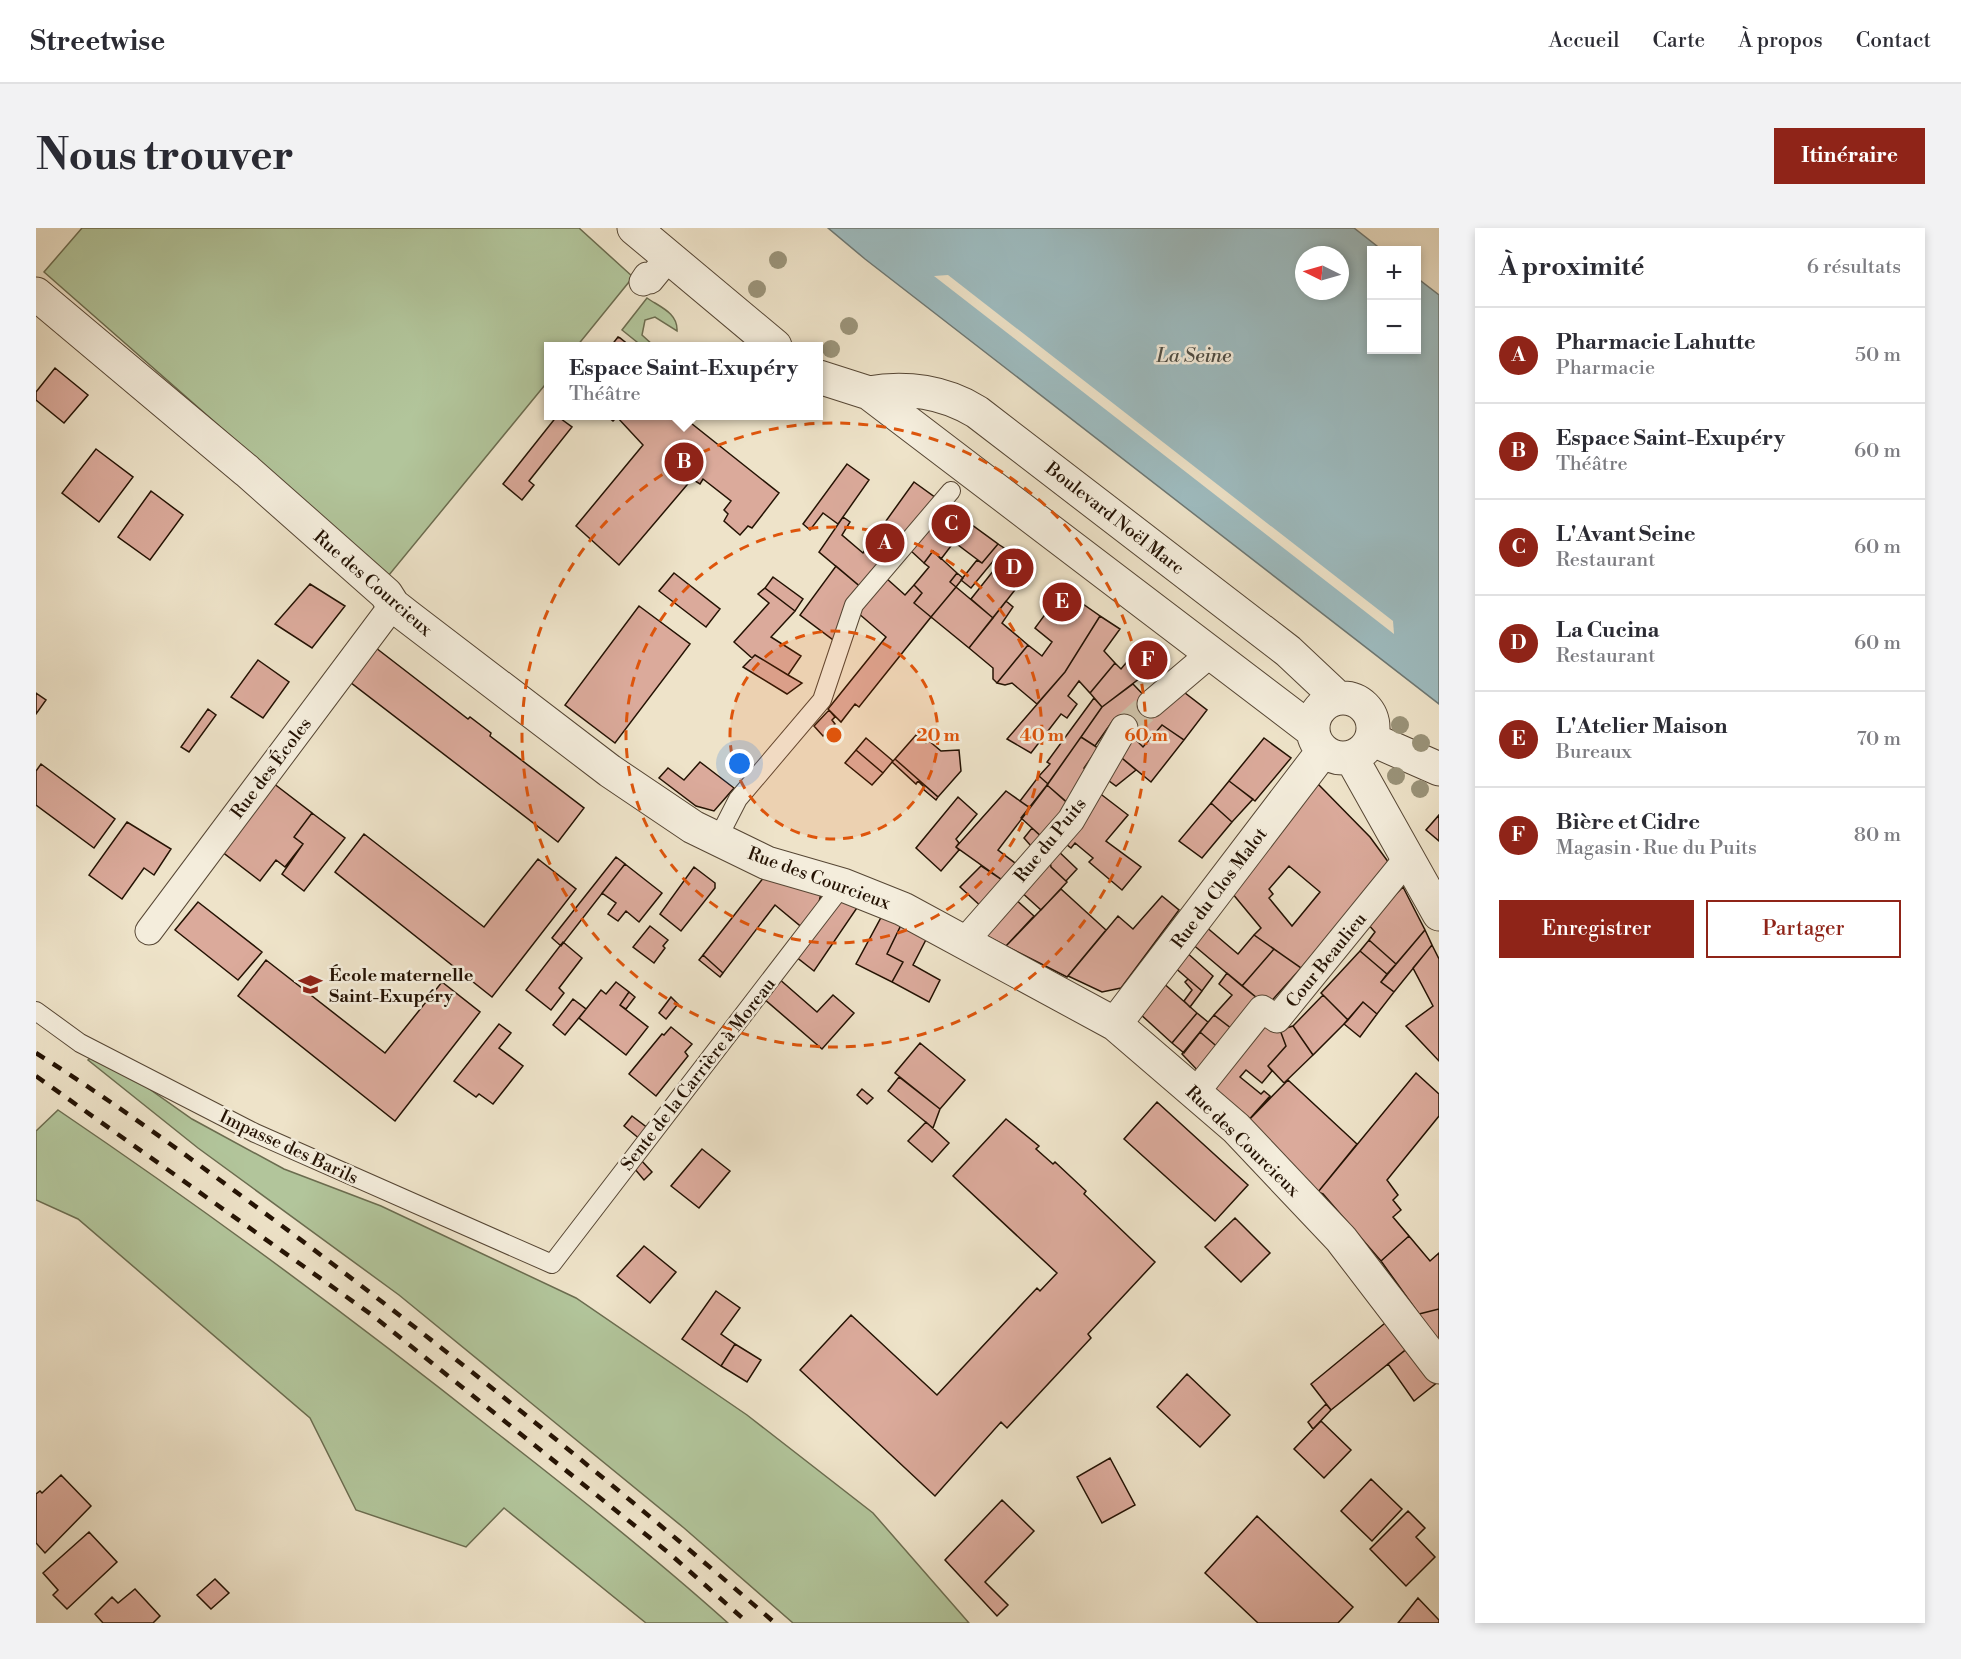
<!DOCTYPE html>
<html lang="fr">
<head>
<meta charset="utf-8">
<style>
  body { margin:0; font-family:"Libre Bodoni",serif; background:#f2f2f3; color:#2b2b33 }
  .controls { position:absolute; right:18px; top:18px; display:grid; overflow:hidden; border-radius:0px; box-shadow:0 3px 9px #0003 }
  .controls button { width:54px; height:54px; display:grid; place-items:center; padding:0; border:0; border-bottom:2px solid #e1e1e2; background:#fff; color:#2b2b33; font:30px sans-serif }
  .compass { position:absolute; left:1259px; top:18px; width:54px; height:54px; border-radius:50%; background:#fff; box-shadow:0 3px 9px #0003; rotate:275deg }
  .you { position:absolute; left:704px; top:536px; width:21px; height:21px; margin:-15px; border:4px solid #fff; border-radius:50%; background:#1a73e8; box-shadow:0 0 0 9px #1a73e833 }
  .badge { display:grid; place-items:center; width:39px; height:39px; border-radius:50%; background:#8f2418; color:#fff; font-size:20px; font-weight:700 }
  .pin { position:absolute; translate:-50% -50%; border:3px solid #fff; box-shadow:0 2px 6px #0006 }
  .popup { position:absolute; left:508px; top:114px; width:279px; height:78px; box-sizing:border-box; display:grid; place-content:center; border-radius:0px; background:#fff; filter:drop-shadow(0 2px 4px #0005); font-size:20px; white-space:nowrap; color:#7c7c81 }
  .popup b { font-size:22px; color:#2b2b33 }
  .popup::after { content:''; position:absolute; left:50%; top:100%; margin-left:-12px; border:12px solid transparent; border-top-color:#fff }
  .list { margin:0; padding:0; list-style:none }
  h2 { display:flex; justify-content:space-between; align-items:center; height:78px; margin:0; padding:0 24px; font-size:26px }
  h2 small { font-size:20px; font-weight:400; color:#7c7c81 }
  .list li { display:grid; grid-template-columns:39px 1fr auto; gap:18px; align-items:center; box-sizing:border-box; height:96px; padding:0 24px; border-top:2px solid #e1e1e2 }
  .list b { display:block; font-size:22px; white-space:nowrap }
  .list p { margin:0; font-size:20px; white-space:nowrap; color:#7c7c81 }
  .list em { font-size:20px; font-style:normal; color:#7c7c81 }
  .actions { display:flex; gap:12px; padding:18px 24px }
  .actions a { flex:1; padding:14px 0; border:2px solid #8f2418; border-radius:0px; text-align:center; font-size:21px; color:#8f2418 }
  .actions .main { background:#8f2418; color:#fff }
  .map { position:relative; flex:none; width:1403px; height:1395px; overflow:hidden; border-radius:0px }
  header { display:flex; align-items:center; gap:36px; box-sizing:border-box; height:84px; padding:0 30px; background:#fff; border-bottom:2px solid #e1e1e2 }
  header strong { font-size:28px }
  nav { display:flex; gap:33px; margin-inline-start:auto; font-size:21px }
  .intro { display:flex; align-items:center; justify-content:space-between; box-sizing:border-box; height:144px; padding:0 36px }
  h1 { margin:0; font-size:42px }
  .button { padding:15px 27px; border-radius:0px; background:#8f2418; color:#fff; font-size:21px; font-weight:700 }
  main { display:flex; gap:36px; padding:0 36px }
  aside { flex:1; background:#fff; border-radius:0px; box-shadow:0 3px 9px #0003 }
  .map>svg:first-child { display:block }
  .green { fill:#b2c59b; stroke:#6b6c4f; stroke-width:1.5 }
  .water { fill:#9ebcc0; stroke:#6d7874; stroke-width:1.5; fill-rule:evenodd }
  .pier { fill:#eee3c9 }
  .building { fill:#dbaa9b; stroke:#241203; stroke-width:1.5; fill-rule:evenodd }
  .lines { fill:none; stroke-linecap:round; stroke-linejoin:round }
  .pedestrian-tunnel { stroke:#d0c4ab; stroke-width:27; stroke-dasharray:27 14; stroke-linecap:butt }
  .service-casing { stroke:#564634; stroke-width:20 }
  .pedestrian-casing { stroke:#564634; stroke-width:29 }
  .minor-casing { stroke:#564634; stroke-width:35 }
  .service { stroke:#f4eddc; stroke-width:18 }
  .pedestrian { stroke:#f4eddc; stroke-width:27 }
  .minor { stroke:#f4eddc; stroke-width:33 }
  .rail { stroke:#241203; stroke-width:4.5; stroke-dasharray:10 10; stroke-linecap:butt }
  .tree { fill:#9a9379 }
  .ring { fill:none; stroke:#de550c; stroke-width:3; stroke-dasharray:10 8 }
  .labels { text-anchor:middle; stroke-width:5; stroke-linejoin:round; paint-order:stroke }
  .street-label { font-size:18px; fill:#241203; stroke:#f4eddc }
  .poi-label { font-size:18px; font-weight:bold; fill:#241203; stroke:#f4eddc; text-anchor:start }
  .water-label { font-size:20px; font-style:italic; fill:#4f4e45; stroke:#f4eddc }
  .centre { fill:#de550c; stroke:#f4eddc; stroke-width:3 }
  .ring-label { font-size:18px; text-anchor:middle; font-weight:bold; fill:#de550c; stroke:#f4eddc; stroke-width:5; stroke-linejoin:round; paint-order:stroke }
</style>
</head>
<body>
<header>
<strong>Streetwise</strong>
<nav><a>Accueil</a><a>Carte</a><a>À propos</a><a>Contact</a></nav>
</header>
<div class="intro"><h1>Nous trouver</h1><a class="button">Itinéraire</a></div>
<main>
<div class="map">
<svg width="1403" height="1395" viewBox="0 0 1403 1395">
  <rect width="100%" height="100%" fill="#eee3c9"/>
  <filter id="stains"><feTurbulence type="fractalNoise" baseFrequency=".00333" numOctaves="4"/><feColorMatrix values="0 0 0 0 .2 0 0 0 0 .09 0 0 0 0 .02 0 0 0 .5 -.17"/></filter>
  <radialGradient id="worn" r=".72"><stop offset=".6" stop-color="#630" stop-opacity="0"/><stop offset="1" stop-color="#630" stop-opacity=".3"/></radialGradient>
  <path class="green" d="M46 0H543L597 49 541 118H513V152L353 347 8 44Z
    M611 70C624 79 642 85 641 103L619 89 609 92 606 107 618 118H606L586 102Z
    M61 824 156 891 248 941 345 978 540 1070 711 1187 837 1285 933 1395H757L648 1300 363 1067 162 920 52 832Z
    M22 882C171 983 316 1090 457 1202 537 1264 616 1327 692 1395H610L468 1280 430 1319 320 1282 274 1190 42 991 0 972V903Z"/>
  <path class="water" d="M792 0H1318L1346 22H1336V122H1380L1381 50 1403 67V476L829 31ZM1268 27H1304V63H1268Z"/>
  <path class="pier" d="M912 47 1357 393 1358 406 898 48Z"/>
  <path class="building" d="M582 109 584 110 594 118H575Z
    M19 140 52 167 28 195 0 172V164Z
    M521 188 536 199 493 253 498 257 486 272 467 256Z
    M571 188H646L743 265 716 300 712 298 704 307 688 293 692 286 688 282 695 273 667 251 664 256 656 251 583 337 540 298 607 217 581 189 577 193Z
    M60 221 97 249 63 294 26 265Z
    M811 236 833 252 802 296 787 285 774 302 767 296Z
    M878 254 900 270 827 361 783 324 807 289 814 294 806 307 827 325Z
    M115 263 147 287 114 332 82 309Z
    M910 278 962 316 946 335 918 314 905 331 897 323 888 335 874 322Z
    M962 316 968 320 935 360 925 352 941 332 946 335Z
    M897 323 921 345 914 354 920 359 895 389 878 375 886 365 878 357 893 339 888 335Z
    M973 323 996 340 957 390 935 371Z
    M800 338 827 361 800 414 764 387Z
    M638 345 684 381 670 399 623 363Z
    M921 345 927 350 920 359 914 354Z
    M737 349 767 371 759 383 729 360Z
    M850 350 869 367 878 357 886 365 878 375 895 389 823 479 819 476 805 494 792 481 850 409 822 385Z
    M274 356 309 378 276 420 239 396Z
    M920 359 957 390 933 420 895 389Z
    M729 360 759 383 735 409 765 428 752 447 719 427 716 430 698 414 733 375 722 366Z
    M1027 362 1064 388 1029 444 1001 476 976 455 969 457 961 455 992 417 1006 428 1016 414 999 400Z
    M970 373 977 379 966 395 992 417 961 455 957 451V440L933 420Z
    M603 378 654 416 579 515 529 477Z
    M1064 388 1084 401 1068 423 1079 435 1054 465 1043 453 1032 468 1041 476 1031 490 1025 486 995 525 971 511 1029 444Z
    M1106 416 1129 431 1066 479 1054 465 1079 435 1085 441Z
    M340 420 432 491 434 489 455 505 454 508 548 580 522 614 314 454Z
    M719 427 752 447 766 455 751 466 707 439Z
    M222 432 253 454 227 490 195 469Z
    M1097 456 1119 479 1092 504 1078 491 1059 518 1045 509 1066 479Z
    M1140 458 1171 482 1148 512 1126 497 1107 519 1092 504Z
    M0 465 10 472 0 486Z
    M1058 470 1066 479 1012 556 1003 548 1014 536 1011 534Z
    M172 481 180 487 153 524 145 519Z
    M793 482 799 489 796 492 799 496 787 508 778 498Z
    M1126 497 1148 512 1115 554 1081 526 1092 504 1107 519Z
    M880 507 890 515 893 513 905 523 923 522 925 543 902 569 859 531Z
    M1045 509 1062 520 1048 540 1055 546 1036 579 1011 557Z
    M830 510 857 533 847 545 820 522Z
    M1228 510 1255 530 1219 573 1193 553Z
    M820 522 847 545 836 557 809 535Z
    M1081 526 1100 542 1080 558 1069 550Z
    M859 531 902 569 900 572 887 561 888 559 882 553 880 556 856 534Z
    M664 534 698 560 678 583 660 578 623 550 632 540 648 552Z
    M5 536 79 591 58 620 0 577V543Z
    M1003 548 1012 556 994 580 984 573Z
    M1193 553 1217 571 1196 594 1175 575Z
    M237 555 276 585 258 609 267 616 249 639 240 632 224 653 185 623Z
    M1282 556 1334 609 1353 635 1265 740 1218 707 1225 700 1196 665ZM1253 638 1284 664 1256 698 1233 670 1237 666 1233 661Z
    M1011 557 1032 575 1006 609 985 590Z
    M970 563 994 580 962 622 987 641 972 656 920 619Z
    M1062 564 1092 587 1070 613 1105 639 1086 662 1053 634 1057 630 1039 615 1035 620 1026 613Z
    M922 569 941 586 920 611 923 615 920 619 923 622 905 643 880 620Z
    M1175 575 1196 594 1166 630 1143 613Z
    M276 585 309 610 268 663 246 646 267 616 258 609Z
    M1403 587V613L1390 602Z
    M91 594 135 621 118 647 108 640 86 671 53 647Z
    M996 600 1011 614 995 618 988 610Z
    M328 606 448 699 502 631 540 661 456 769 299 644Z
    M1020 621 1041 641 1030 653 1015 639 1013 628Z
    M1013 628 1015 639 1031 654 1005 682 983 662Z
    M580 629 589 636 525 718 516 710Z
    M589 636 626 665 603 694 590 683 582 693 572 686 580 675 566 665Z
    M945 638 972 656 948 681 924 659Z
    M658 639 679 655V660L645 703 624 686Z
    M728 649 786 662 782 678 768 701 739 677 687 745 667 727Z
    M1367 659 1389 702 1360 736 1333 712 1339 704 1331 695Z
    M1025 661 1070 702 1031 749 970 718Z
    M804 668 825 674 778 743 759 728Z
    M1126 668 1143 682 1085 760 1066 764 1032 748 1082 688 1097 701Z
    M977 669 998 688 970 718 943 704Z
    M162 674 226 724 202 752 139 702Z
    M848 684 868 691 851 726 867 734 856 754 820 736Z
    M868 691 895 702 877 737 904 752 893 774 856 754 867 734 851 726Z
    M614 698 632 712 627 718 629 720 618 735 597 719Z
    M1169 698 1202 726 1218 707 1238 721 1206 758 1155 715Z
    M1389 702 1396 717 1358 764 1345 754Z
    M1333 712 1360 736 1351 746 1324 723Z
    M527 714 546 730 523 760 528 765 515 782 490 762Z
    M1396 717 1403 731V833L1370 798 1397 778 1377 740Z
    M1238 721 1265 740 1231 778 1206 758Z
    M1149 723 1177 748 1166 763 1137 738Z
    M1324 723 1351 746 1345 754 1358 764 1341 786 1327 774 1312 792 1285 765Z
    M667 727 687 745 684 749 663 732Z
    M230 732 349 825 406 754 444 784 359 893 202 768Z
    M1191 745 1226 774 1200 804 1178 787 1196 767 1183 756Z
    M742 750 781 784 797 767 818 785 786 821 727 770Z
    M1152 751 1166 763 1154 779 1148 773 1156 762 1149 754Z
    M1125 753 1161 785 1136 815 1103 785Z
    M580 754 593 764 584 777 612 799 590 827 543 790 565 762 570 766Z
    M593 764 599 769 590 781 584 777Z
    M1287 767 1312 792 1277 827 1257 798Z
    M635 769 642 776 630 791 623 785Z
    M537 771 550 781 529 807 517 797Z
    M1327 774 1341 786 1324 809 1308 796Z
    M1161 785 1172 794 1148 825 1136 815Z
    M1226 786 1244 802 1250 818 1232 838 1236 843 1226 855 1210 842 1204 849 1225 866 1228 863 1234 868 1210 895 1171 853Z
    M1178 787 1200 804 1185 822 1164 804Z
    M463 796 475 805 463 820 487 838 457 876 443 866 440 869 418 853Z
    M1257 798 1277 827 1248 855 1232 838 1250 818 1244 802Z
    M635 799 656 816 649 824 652 828 620 868 593 846 626 806 628 807Z
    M1164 804 1185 822 1164 845 1146 826Z
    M884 815 929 852 904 881 859 845Z
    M1380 845 1403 866V888L1351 952 1362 967 1357 972 1365 982 1357 989 1373 1008 1345 1033 1287 966 1282 964Z
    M863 849 904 881 897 900 852 863Z
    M1252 852 1321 916 1282 964 1210 895Z
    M826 861 837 870 831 876 821 867Z
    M1121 874 1212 957 1179 993 1088 911Z
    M596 888 613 901 605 912 588 898Z
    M970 891 1003 918 1000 921 1017 936 1019 934 1050 963 1048 966 1119 1034 1052 1106 1055 1110 971 1200 965 1194 899 1268 764 1142 815 1087 901 1167 1001 1060 1004 1063 1021 1045 917 948Z
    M890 894 913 915 896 934 872 913Z
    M666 921 694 943 663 980 635 958Z
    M604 931 616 944 608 952 598 940Z
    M1199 990 1234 1025 1205 1054 1169 1019Z
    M1373 1008 1394 1033 1403 1025V1081L1383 1086 1345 1033Z
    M608 1018 640 1044 614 1075 581 1048Z
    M680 1063 704 1080 685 1106 699 1116 685 1138 646 1111Z
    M1403 1081V1120L1383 1086Z
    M1354 1091 1373 1119 1295 1182 1275 1156Z
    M699 1116 725 1132 711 1154 685 1138Z
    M1373 1119 1403 1153 1378 1173 1352 1136Z
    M1151 1146 1194 1187 1164 1219 1121 1179Z
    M1290 1176 1295 1182 1277 1201 1272 1194Z
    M1285 1193 1315 1222 1288 1250 1258 1221Z
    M1074 1230 1099 1277 1066 1295 1041 1249Z
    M25 1247 55 1278 9 1325 0 1315V1266L4 1263 6 1265Z
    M1335 1251 1366 1281 1336 1313 1305 1283Z
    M966 1272 998 1303 949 1354 972 1377 961 1388 909 1332Z
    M1372 1283 1389 1300 1380 1309 1399 1329 1370 1358 1334 1321Z
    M1221 1288 1317 1379 1302 1395H1222L1169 1345Z
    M53 1304 81 1334 31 1381 17 1367 22 1362 7 1345Z
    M179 1351 193 1365 175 1381 161 1367Z
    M99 1361 124 1388 117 1395H67L59 1386 76 1369 82 1375Z
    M1382 1370 1403 1392V1395H1362Z"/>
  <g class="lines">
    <path class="pedestrian-tunnel" d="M1088 500 1115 476"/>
    <defs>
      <path id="service" d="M682 610 702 571 786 472 818 377 915 263
        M0 783 44 815 219 905 516 1036 807 657"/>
      <path id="pedestrian" d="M607 54 611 48 614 52 632 30
        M1115 476 1174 426
        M113 703 357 377
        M928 714 1035 592 1088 500
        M1159 865 1226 781 1241 791 1372 630"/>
      <path id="minor" d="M598 0 739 118
        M0 66 211 243 350 366 357 377 371 388 574 543 657 599 731 635 807 657 867 681 1079 796 1200 900 1305 1011 1403 1139
        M783 149 833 165 1277 503
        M833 165C870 158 909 164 941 184L1252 423 1302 470
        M1277 500a30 30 0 1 1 60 0a30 30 0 1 1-60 0Z
        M1335 511 1403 541
        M1315 529 1403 686
        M1079 796 1287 523"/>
    </defs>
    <use href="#service" class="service-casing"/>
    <use href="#pedestrian" class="pedestrian-casing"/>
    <use href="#minor" class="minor-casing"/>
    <use href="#service" class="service"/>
    <use href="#pedestrian" class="pedestrian"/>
    <use href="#minor" class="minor"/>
    <path class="rail" d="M0 825C89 881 173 944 257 1006 422 1130 583 1260 739 1395
      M0 848 336 1087 633 1325 712 1395"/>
  </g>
  <g class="tree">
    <circle cx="742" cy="32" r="9"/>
    <circle cx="721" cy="61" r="9"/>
    <circle cx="813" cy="98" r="9"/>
    <circle cx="795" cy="121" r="9"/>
    <circle cx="1364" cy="497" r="9"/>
    <circle cx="1385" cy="515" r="9"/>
    <circle cx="1360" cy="548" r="9"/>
    <circle cx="1384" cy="561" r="9"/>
  </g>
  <circle cx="798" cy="507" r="104" fill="#de550c" fill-opacity=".12"/>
  <g class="ring">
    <circle cx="798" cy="507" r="104"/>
    <circle cx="798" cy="507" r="208"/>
    <circle cx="798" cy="507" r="312"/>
  </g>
  <defs>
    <symbol id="school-bare" viewBox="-9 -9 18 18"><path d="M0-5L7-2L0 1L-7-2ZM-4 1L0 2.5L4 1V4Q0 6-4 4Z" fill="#8f2418" stroke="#f4eddc" stroke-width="2.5" paint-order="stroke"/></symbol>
  </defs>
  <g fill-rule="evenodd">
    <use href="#school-bare" x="258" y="740" width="33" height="33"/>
  </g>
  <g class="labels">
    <g class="street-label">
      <text transform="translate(1079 290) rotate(38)" y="6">Boulevard Noël Marc</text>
      <text transform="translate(337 355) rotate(41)" y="6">Rue des Courcieux</text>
      <text transform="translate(235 540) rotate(-53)" y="6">Rue des Écoles</text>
      <text transform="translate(1014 612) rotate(-51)" y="6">Rue du Puits</text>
      <text transform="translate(783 650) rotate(20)" y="6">Rue des Courcieux</text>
      <text transform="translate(1183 660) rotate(-53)" y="6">Rue du Clos Malot</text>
      <text transform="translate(1290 732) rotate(-51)" y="6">Cour Beaulieu</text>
      <text transform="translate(662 846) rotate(-52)" y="6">Sente de la Carrière à Moreau</text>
      <text transform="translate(1207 913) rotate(44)" y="6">Rue des Courcieux</text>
      <text transform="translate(253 919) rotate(25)" y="6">Impasse des Barils</text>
    </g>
    <g class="poi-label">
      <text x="293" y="753">École maternelle<tspan x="293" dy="21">Saint-Exupéry</tspan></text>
    </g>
    <g class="water-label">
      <text x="1158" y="134">La Seine</text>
    </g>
  </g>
  <circle cx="798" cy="507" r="9" class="centre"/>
  <g class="ring-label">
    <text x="902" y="513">20 m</text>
    <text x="1006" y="513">40 m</text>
    <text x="1110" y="513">60 m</text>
  </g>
  <rect width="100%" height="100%" filter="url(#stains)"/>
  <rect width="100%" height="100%" fill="url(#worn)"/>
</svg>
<div class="controls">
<button>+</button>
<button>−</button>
</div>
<svg class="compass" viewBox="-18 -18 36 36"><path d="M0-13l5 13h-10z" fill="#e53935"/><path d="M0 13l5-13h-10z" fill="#7c7c81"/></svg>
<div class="you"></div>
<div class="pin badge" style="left:849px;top:315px">A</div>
<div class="pin badge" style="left:648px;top:234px">B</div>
<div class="popup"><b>Espace Saint-Exupéry</b>Théâtre</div>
<div class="pin badge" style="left:915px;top:296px">C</div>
<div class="pin badge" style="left:978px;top:340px">D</div>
<div class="pin badge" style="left:1026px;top:374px">E</div>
<div class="pin badge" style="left:1112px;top:432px">F</div>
</div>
<aside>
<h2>À proximité<small>6 résultats</small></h2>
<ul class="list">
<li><span class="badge">A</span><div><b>Pharmacie Lahutte</b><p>Pharmacie</p></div><em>50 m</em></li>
<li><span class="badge">B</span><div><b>Espace Saint-Exupéry</b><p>Théâtre</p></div><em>60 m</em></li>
<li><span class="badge">C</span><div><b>L'Avant Seine</b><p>Restaurant</p></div><em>60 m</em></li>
<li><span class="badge">D</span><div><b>La Cucina</b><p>Restaurant</p></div><em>60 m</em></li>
<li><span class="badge">E</span><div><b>L'Atelier Maison</b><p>Bureaux</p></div><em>70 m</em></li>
<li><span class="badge">F</span><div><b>Bière et Cidre</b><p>Magasin · Rue du Puits</p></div><em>80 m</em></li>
</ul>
<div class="actions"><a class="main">Enregistrer</a><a>Partager</a></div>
</aside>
</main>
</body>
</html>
